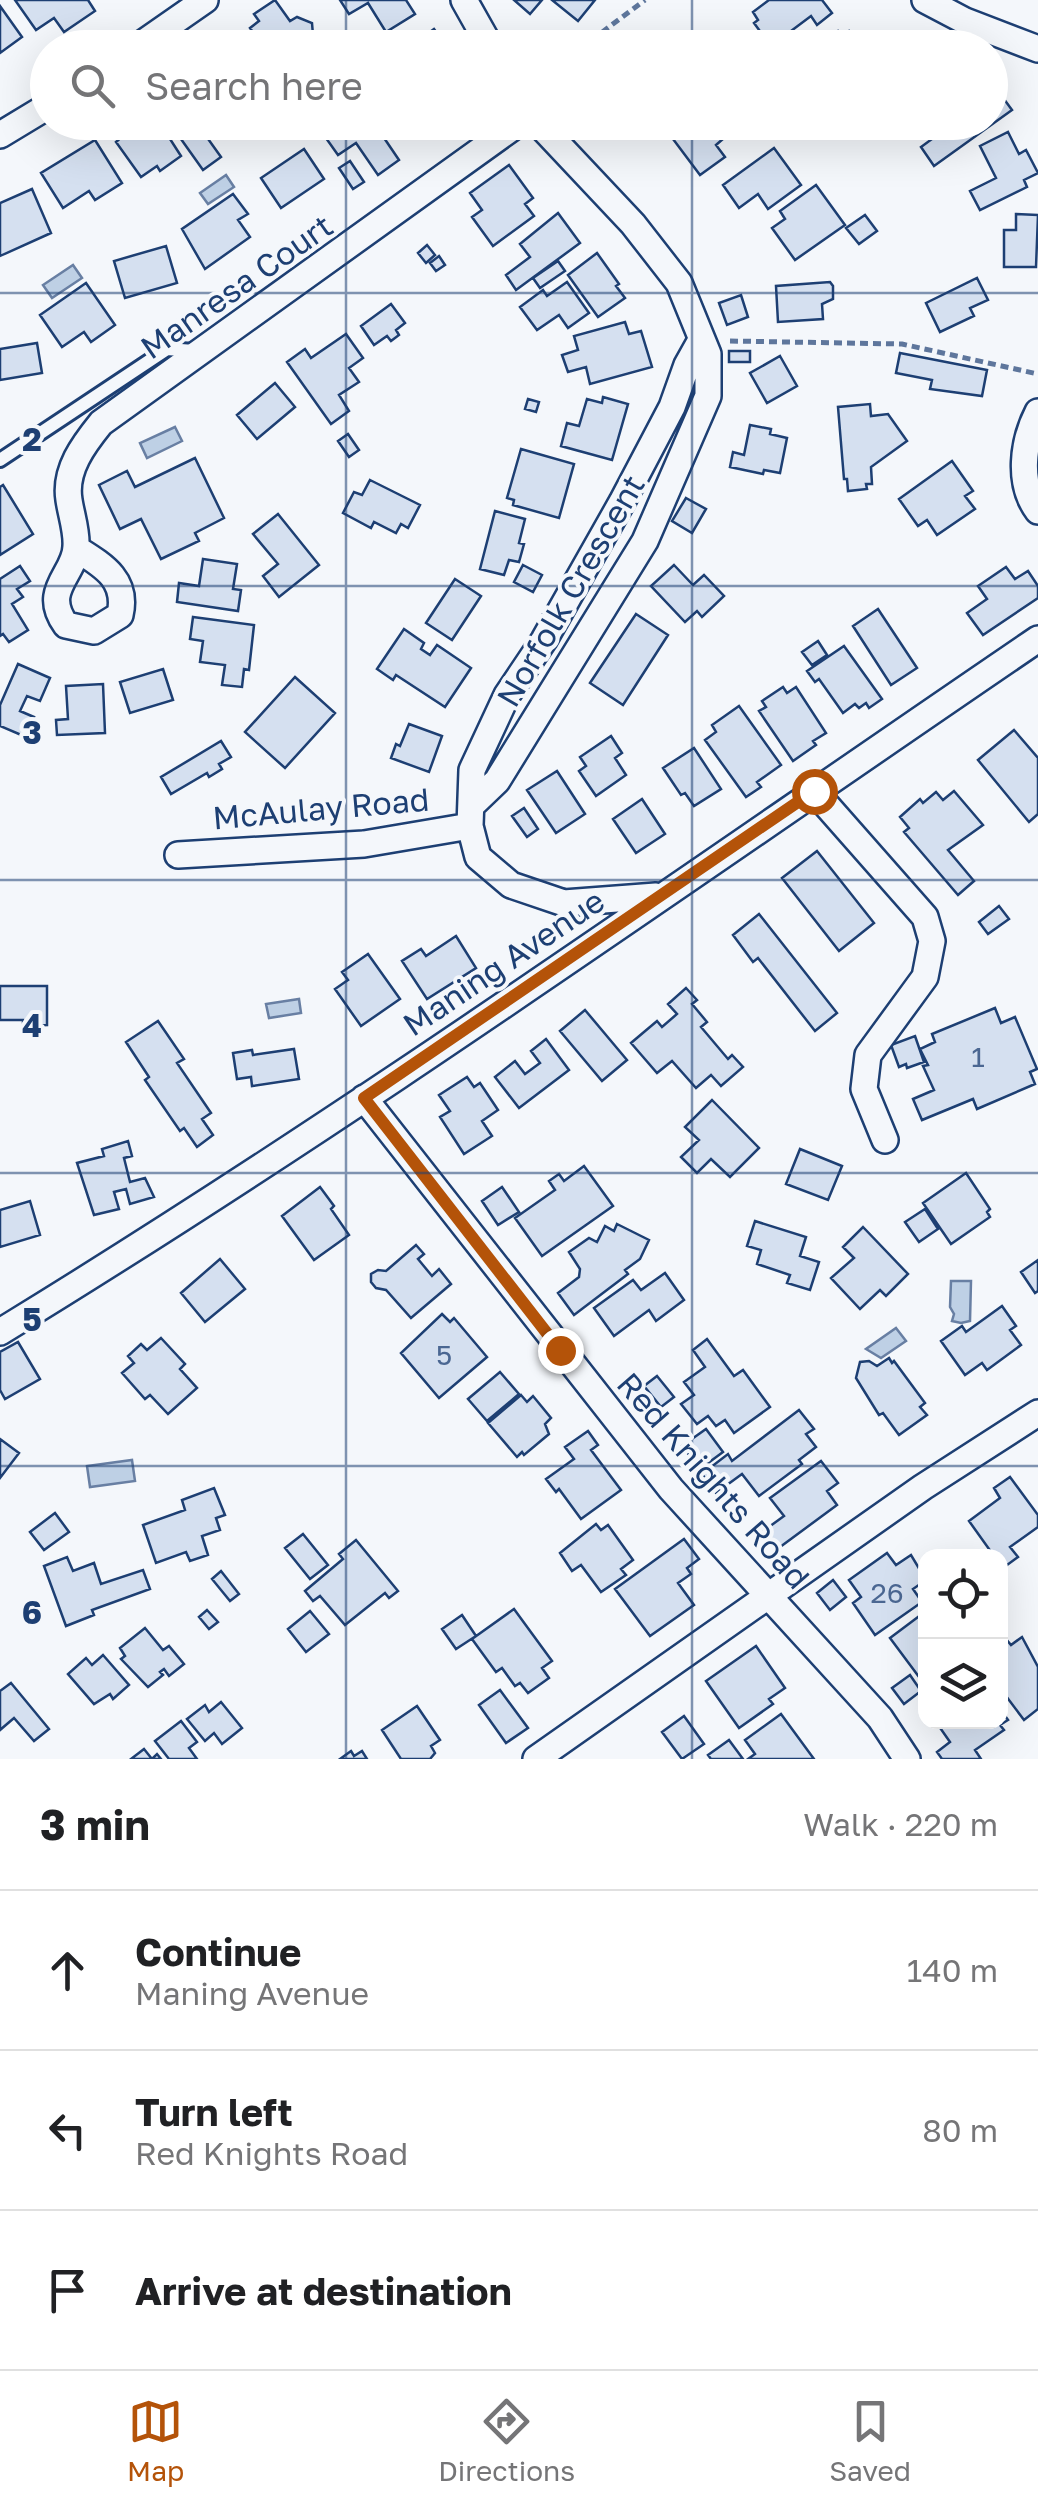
<!DOCTYPE html>
<html lang="en">
<head>
<meta charset="utf-8">
<style>
  body { margin:0; font-family:"Golos Text",sans-serif; background:#f2f2f2; color:#202124 }
  .controls { position:absolute; right:30px; bottom:30px; display:grid; overflow:hidden; border-radius:20px; box-shadow:0 10px 40px #0002 }
  .controls button { width:90px; height:90px; display:grid; place-items:center; padding:0; border:0; border-bottom:2px solid #e0e0e0; background:#fff; color:#202124; font:50px sans-serif }
  .stop { position:absolute; width:30px; height:30px; margin:-22px; border:8px solid #b45309; border-radius:50%; background:#fff }
  .stop.end { background:#b45309; border-color:#fff; box-shadow:0 2px 10px #0008 }
  .list { margin:0; padding:0; list-style:none }
  h2 { display:flex; justify-content:space-between; align-items:center; height:130px; margin:0; padding:0 40px; font-size:42px }
  h2 small { font-size:32px; font-weight:400; color:#757577 }
  .list li { display:grid; grid-template-columns:65px 1fr auto; gap:30px; align-items:center; box-sizing:border-box; height:160px; padding:0 40px; border-top:2px solid #e0e0e0 }
  .list b { display:block; font-size:38px; white-space:nowrap }
  .list p { margin:0; font-size:32px; white-space:nowrap; color:#757577 }
  .list em { font-size:32px; font-style:normal; color:#757577 }
  .icon { flex:none; width:55px; height:55px; fill:none; stroke:currentColor; stroke-width:2; stroke-linecap:round; stroke-linejoin:round }
  .map { position:relative; flex:none; width:1038px; height:1759px; overflow:hidden }
  .search { position:absolute; background:#fff; box-shadow:0 10px 40px #0002; left:30px; right:30px; top:30px; height:110px; display:flex; align-items:center; gap:25px; box-sizing:border-box; padding:0 35px; border-radius:55px; color:#757577; font-size:38px }
  .sheet { height:610px; background:#fff }
  nav { display:flex; justify-content:space-around; align-items:center; box-sizing:border-box; height:140px; border-top:2px solid #e0e0e0; background:#fff; font-size:28px; color:#757577 }
  nav a { display:grid; justify-items:center; gap:5px }
  nav .on { color:#b45309 }
  .map>svg:first-child { display:block }
  .water { fill:#bed0e5; stroke:#687fa3; stroke-width:2.5 }
  .building { fill:#d5e0f0; stroke:#1d3f73; stroke-width:2.5 }
  .lines { fill:none; stroke-linecap:round; stroke-linejoin:round }
  .lane-casing { stroke:#1d3f73; stroke-width:18 }
  .street-casing { stroke:#1d3f73; stroke-width:30 }
  .path { stroke:#5e769c; stroke-width:5; stroke-dasharray:8 5; stroke-linecap:butt }
  .lane { stroke:#f4f7fb; stroke-width:12 }
  .street { stroke:#f4f7fb; stroke-width:25 }
  .route { stroke:#b45309; stroke-width:12 }
  .grid { fill:none; stroke:#1d3f73; stroke-width:2.5; stroke-opacity:0.55 }
  .labels { text-anchor:middle; stroke-width:8; stroke-linejoin:round; paint-order:stroke }
  .number-label { font-size:28px; fill:#4b6792 }
  .street-label { font-size:32px; fill:#1d3f73; stroke:#f4f7fb }
  .grid-label { font-size:32px; text-anchor:middle; font-weight:bold; fill:#1d3f73; stroke:#f4f7fb; stroke-width:8; stroke-linejoin:round; paint-order:stroke }
</style>
</head>
<body>
<div class="map">
<svg width="1038" height="1759" viewBox="0 0 1038 1759">
  <rect width="100%" height="100%" fill="#f4f7fb"/>
  <path class="water" d="M226 175 234 187 208 204 200 193Z
    M73 265 82 278 52 298 43 285Z
    M175 427 182 441 147 458 140 443Z
    M299 999 301 1013 269 1018 266 1004Z
    M951 1281H971L970 1321 961 1323 952 1321 954 1314 950 1307Z
    M896 1328 906 1341 881 1358 866 1349Z
    M132 1460 135 1481 90 1487 87 1466Z"/>
  <path class="building" d="M15 0H88L95 11 64 32 54 18 36 30Z
    M275 0 290 21 297 17 312 23 313 35 336 34V48H264L250 28 259 21 254 14Z
    M340 0H406L415 14 386 32 368 3 349 14Z
    M514 0H542L530 14Z
    M552 0H595L578 21Z
    M769 0H822L832 13 817 25 811 16 771 46 754 23 758 20 753 12Z
    M0 6 22 37 0 53Z
    M434 29 448 48H408Z
    M838 31 842 36 849 31 859 45 865 41 870 48H815Z
    M641 37 648 48H626Z
    M990 80 1012 110 934 166 921 147 947 128 943 122H990Z
    M139 122H168L176 134 170 139 181 156 160 171 157 166 141 177 116 142Z
    M190 122H196L221 157 203 170 176 132Z
    M332 122H388L378 129 399 160 378 175 356 143 338 155 321 131Z
    M431 122H457L440 134Z
    M712 122 724 138 716 145 725 157 700 175 661 123Z
    M1008 132 1019 154 1026 150 1038 173 1024 180 1027 187 980 210 970 191 996 178 980 146Z
    M95 140 122 183 95 200 89 191 63 208 41 173Z
    M774 148 801 185 768 209 758 194 739 208 723 185Z
    M304 149 324 179 281 208 261 178Z
    M350 161 364 182 353 189 339 168Z
    M509 165 533 198 525 204 534 216 493 246 472 217 482 210 470 193Z
    M816 185 845 225 795 260 772 228 785 219 780 211Z
    M32 189 51 233 0 256V203Z
    M233 194 248 214 238 220 250 237 205 269 182 229Z
    M558 213 580 243 516 290 506 275 530 257 520 244Z
    M1016 214 1038 215 1036 267H1004V230H1016Z
    M865 215 877 231 859 244 846 228Z
    M427 245 435 255 426 263 418 253Z
    M166 246 177 283 125 298 114 261Z
    M597 253 619 284 616 286 625 298 598 317 568 275Z
    M439 256 445 265 436 271 430 263Z
    M558 261 565 271 540 288 533 278Z
    M977 278 988 300 970 308 974 316 940 332 926 303Z
    M567 282 589 313 568 328 559 315 537 330 520 307 543 290 547 296Z
    M830 282 833 286V299L822 304 823 319 778 322 776 286Z
    M86 283 115 325 91 342 84 332 62 347 40 315Z
    M741 295 748 317 727 325 719 303Z
    M391 304 405 323 396 330 399 335 391 341 387 336 374 345 361 326Z
    M625 322 629 334 641 331 652 367 590 384 586 367 568 372 562 355 578 350 574 336Z
    M346 334 363 358 349 368 359 382 339 395 349 411 331 424 287 362 305 349 311 358Z
    M37 343 42 373 0 380V349Z
    M729 351H750V362H729Z
    M900 353 987 370 982 396 930 389 932 380 896 373Z
    M780 356 797 386 767 403 750 373Z
    M275 383 295 407 257 439 237 415Z
    M603 397 628 404 612 460 561 446 567 423 579 426 587 399 602 403Z
    M528 399 539 402 536 412 525 409Z
    M870 404 871 416 888 414 907 441 871 467 872 484H866L867 489 848 491 847 479H844L838 407Z
    M750 425 771 429 770 434 787 438 780 473 764 470 763 474 730 467 733 452 744 455Z
    M348 434 359 450 349 457 338 441Z
    M521 449 574 464 559 518 513 505 514 500 507 498Z
    M195 458 224 518 195 533 199 541 161 559 141 519 120 529 99 485 127 471 135 487Z
    M952 461 973 491 965 496 975 509 937 535 927 520 918 526 899 499Z
    M370 480 420 505 408 528 401 524 396 533 374 522 371 528 343 513 354 492 362 495Z
    M3 485 33 534 0 555V487Z
    M686 498 706 509 692 533 672 521Z
    M495 511 525 519 519 543 524 544 519 562 509 560 504 575 480 569Z
    M278 514 319 565 279 597 263 576 278 564 253 534Z
    M203 559 237 564 233 589 241 590 238 611 177 602 179 583 199 586Z
    M523 565 542 575 533 592 514 582Z
    M674 565 693 585 704 575 724 596 702 617 697 611 685 622 651 586Z
    M20 566 30 581 17 589 23 597 12 604 28 630 9 642 3 634 0 636V579Z
    M1006 567 1015 579 1028 571 1038 586V598L983 635 967 613 987 599 978 586Z
    M455 579 481 596 452 640 426 623Z
    M878 609 917 668 891 685 853 626Z
    M636 614 668 635 623 705 590 683Z
    M193 617 254 625 249 670 244 669 242 687 222 685 225 665 200 662 203 641 190 639Z
    M404 629 424 643 421 649 430 655 437 645 471 668 445 707 396 675 393 680 377 669Z
    M818 641 827 655 812 665 802 652Z
    M844 646 882 699 869 708 866 703 859 708 855 704 843 713 819 679 815 682 807 671Z
    M18 664 50 678 40 701 27 696 20 711 34 717 26 737 0 726V705Z
    M163 669 173 700 130 713 120 682Z
    M295 677 335 713 285 768 245 732Z
    M103 684 105 733 57 735 56 720 68 719 66 686Z
    M783 687 787 693 796 687 826 733 813 741 816 745 793 761 759 711 766 707 762 701Z
    M739 706 781 765 757 782 761 787 746 797 705 740 716 732 712 725Z
    M409 724 442 736 429 772 391 758 396 744 400 746Z
    M1014 730 1038 758V814L1029 822 978 760Z
    M611 736 622 753 615 758 626 775 596 796 579 771 586 766 580 757Z
    M221 741 231 757 219 764 222 769 209 777 207 773 171 794 161 777Z
    M694 748 721 789 694 806 685 793 681 795 663 768Z
    M557 771 585 814 556 833 527 790Z
    M954 791 983 825 948 850 974 881 958 895 904 832 909 828 900 817 920 799 923 803 936 792 943 800Z
    M642 799 665 834 636 853 613 819Z
    M524 808 538 829 527 837 512 816Z
    M817 851 874 923 839 951 782 878Z
    M999 906 1009 919 988 934 979 922Z
    M759 914 837 1013 815 1031 758 958 753 962 733 935Z
    M456 936 476 968 427 999 402 961 421 949 426 956Z
    M368 954 400 999 361 1026 335 989 348 980 342 972Z
    M0 986H47V1025L23 1026V1020H0Z
    M686 988 697 1000 692 1004 707 1022 701 1027 728 1059 732 1055 743 1067 721 1086 711 1075 696 1088 672 1061 657 1073 631 1043 657 1021 662 1027 677 1014 668 1004Z
    M995 1008 1001 1023 1015 1017 1037 1069 1030 1072 1035 1084 977 1109 973 1099 922 1120 913 1099 934 1090 923 1066 928 1065 920 1049 935 1042 932 1034Z
    M585 1010 627 1060 602 1081 560 1031Z
    M158 1021 184 1059 177 1063 211 1113 202 1119 213 1135 197 1147 184 1128 180 1131 145 1080 149 1077 126 1042Z
    M915 1036 924 1062 907 1068 906 1064 899 1067 891 1045Z
    M546 1039 569 1070 519 1108 495 1077 515 1061 525 1074 540 1063 531 1051Z
    M294 1049 299 1079 252 1086 251 1077 237 1079 233 1053 252 1050 253 1055Z
    M467 1077 474 1087 480 1083 498 1110 482 1121 492 1136 464 1154 440 1117 450 1111 439 1095Z
    M712 1100 759 1148 730 1177 711 1159 697 1173 681 1157 699 1140 685 1127Z
    M128 1141 132 1156 124 1158 130 1182 145 1178 154 1197 130 1204 126 1189 114 1192 119 1209 94 1215 77 1163 104 1156 102 1149Z
    M800 1149 842 1166 828 1200 786 1184Z
    M584 1166 613 1206 542 1256 515 1218 555 1190 549 1181 559 1174 564 1181Z
    M966 1173 990 1209 987 1212 990 1217 951 1244 923 1203Z
    M320 1187 334 1206 331 1209 349 1235 314 1260 282 1216Z
    M502 1187 519 1212 498 1225 482 1201Z
    M30 1201 40 1235 0 1247V1210Z
    M925 1209 938 1229 919 1242 905 1222Z
    M755 1221 806 1237 800 1256 819 1262 810 1290 787 1283 790 1275 757 1264 761 1250 747 1246Z
    M617 1224 649 1240 640 1259 625 1270 628 1274 574 1315 558 1293 579 1277 580 1269 569 1252 589 1238 597 1242 605 1226 614 1231Z
    M863 1227 908 1274 886 1296 880 1290 860 1309 831 1278 854 1258 843 1247Z
    M416 1245 424 1254 418 1259 432 1276 439 1269 451 1284 411 1318 386 1290 376 1288 371 1282V1274L378 1270 386 1271Z
    M220 1259 245 1289 205 1322 181 1293Z
    M1038 1260V1291L1035 1293 1021 1272Z
    M665 1273 684 1300 656 1321 649 1310 614 1336 594 1308 633 1280 641 1290Z
    M1002 1306 1016 1326 1010 1330 1021 1345 987 1370 982 1363 965 1375 941 1341 962 1326 966 1332Z
    M442 1314 450 1322 454 1318 487 1357 439 1398 401 1353Z
    M161 1338 185 1364 180 1369 197 1388 168 1414 150 1395 145 1399 122 1373 134 1363 128 1356 141 1344 147 1350Z
    M707 1339 734 1376 743 1370 770 1407 734 1433 725 1420 716 1426 708 1416 697 1424 681 1404 694 1395 684 1382 705 1367 693 1350Z
    M18 1342 40 1379 5 1399 0 1390V1352Z
    M889 1358 892 1363 894 1361 925 1403 920 1407 927 1415 899 1435 883 1413 879 1415 856 1378 860 1362 869 1361 877 1366Z
    M500 1372 519 1394 487 1421 468 1399Z
    M657 1376 674 1397 661 1407 644 1386Z
    M521 1395 527 1402 533 1396 551 1418 545 1424 549 1434 524 1455 522 1452 517 1457 488 1423Z
    M799 1410 814 1429 806 1434 816 1447 799 1460 802 1464 759 1496 742 1474 716 1493 702 1474 728 1454 732 1461Z
    M706 1429 723 1452 700 1469 682 1446Z
    M588 1431 598 1445 591 1450 621 1490 581 1519 559 1489 556 1492 546 1479 574 1459 565 1447Z
    M0 1439 19 1453 0 1478Z
    M821 1461 838 1483 827 1491 837 1505 776 1550 762 1532 784 1516 770 1498Z
    M1010 1477 1038 1515V1527L1010 1547 1018 1557 1003 1568 1000 1556H994L969 1521 1000 1498 994 1488Z
    M214 1488 225 1515 216 1518 220 1530 202 1536 208 1555 190 1561 186 1552 156 1563 143 1525 185 1510 182 1500Z
    M55 1513 69 1532 44 1550 30 1532Z
    M596 1524 601 1530 608 1525 633 1560 621 1569 626 1575 601 1592 581 1565 572 1571 560 1553Z
    M303 1534 328 1565 310 1579 285 1548Z
    M684 1539 699 1559 687 1568 691 1574 678 1583 694 1605 650 1636 615 1589Z
    M356 1540 398 1591 389 1598 385 1593 345 1625 320 1596 313 1601 305 1591 343 1559 339 1554Z
    M887 1553 896 1565 911 1555 926 1580 913 1589 922 1602 875 1635 853 1603 861 1597 849 1580Z
    M67 1557 73 1571 94 1563 101 1584 143 1570 150 1589 92 1610 94 1615 66 1626 44 1566Z
    M221 1571 239 1594 230 1601 212 1579Z
    M833 1580 846 1597 830 1610 817 1593Z
    M514 1609 552 1661 542 1668 549 1678 528 1693 520 1683 515 1686 502 1668 496 1672 472 1639Z
    M207 1610 218 1622 209 1629 199 1617Z
    M310 1611 329 1634 306 1652 288 1629Z
    M926 1611V1685H925L890 1638Z
    M462 1615 476 1636 456 1649 442 1629Z
    M145 1628 163 1650 169 1646 184 1664 169 1676 164 1669 160 1672 163 1675 148 1687 121 1659 125 1656 120 1648Z
    M1022 1637 1038 1667V1709L1024 1720 1000 1688V1642L1006 1639 1011 1645Z
    M756 1646 785 1688 769 1699 773 1704 739 1728 706 1681Z
    M103 1655 129 1685 113 1699 110 1694 94 1704 68 1674 86 1658 92 1665Z
    M910 1675 921 1691 904 1704 892 1688Z
    M11 1683 49 1729 34 1741 14 1718 0 1730V1691Z
    M500 1690 528 1728 506 1743 479 1705Z
    M221 1702 242 1728 222 1744 214 1733 205 1741 187 1719 205 1705 209 1712Z
    M417 1706 440 1740 431 1746 435 1753 430 1759H401L382 1730Z
    M1000 1709 1008 1720 1000 1725 1004 1730 975 1750 981 1759H942L937 1752 950 1742 936 1722H1000Z
    M781 1714 814 1759H748L755 1754 745 1740Z
    M684 1716 704 1744 682 1759 662 1732Z
    M181 1721 197 1742 189 1748 197 1759H169L155 1741Z
    M729 1740 743 1759H711L708 1755Z
    M144 1749 152 1759 157 1754 161 1759H131Z
    M351 1751 354 1756 362 1751 367 1759H340Z"/>
  <g class="lines">
    <defs>
      <path id="lane" d="M0 460 167 349 194 351"/>
      <path id="street" d="M464 0 491 48
        M925 0 965 21 1038 49
        M136 48 205 0
        M0 135 48 106
        M1038 412C1023 441 1017 483 1038 511
        M77 549C104 566 128 580 120 615L94 631 66 625C40 590 76 574 76 546 77 531 71 514 69 500 64 470 84 444 101 423L520 122
        M814 791 925 917 932 941 925 977 868 1055 864 1089 885 1140
        M472 805 497 781 645 541 708 396V354L679 283 633 224 537 122
        M178 855 364 844 470 826
        M656 896 564 903 511 885 478 857 470 826 472 770 507 695 544 640 622 502 672 407 687 365 701 340
        M364 1098 671 1489 880 1718 907 1759
        M0 1332C355 1115 694 873 1038 639
        M536 1759 923 1487 1038 1413"/>
    </defs>
    <use href="#lane" class="lane-casing"/>
    <use href="#street" class="street-casing"/>
    <path class="path" d="M581 48 645 0
      M730 341 902 344 1038 374"/>
    <use href="#lane" class="lane"/>
    <use href="#street" class="street"/>
  </g>
  <g class="lines">
    <path class="route" d="M560 1350 364 1098 814 791"/>
  </g>
  <path class="grid" d="M346 0V48M692 0V48M346 122V1759M692 122V1759M0 293H1038M0 586H1038M0 880H1038M0 1173H1038M0 1466H1038"/>
  <g class="labels">
    <g class="number-label">
      <text x="978" y="1067">1</text>
      <text x="444" y="1365">5</text>
      <text x="887" y="1603">26</text>
    </g>
    <g class="street-label">
      <text transform="translate(237 287) rotate(-35)" y="11">Manresa Court</text>
      <text transform="translate(571 591) rotate(-60)" y="11">Norfolk Crescent</text>
      <text transform="translate(321 809) rotate(-5)" y="11">McAulay Road</text>
      <text transform="translate(504 963) rotate(-34)" y="11">Maning Avenue</text>
      <text transform="translate(713 1481) rotate(49)" y="11">Red Knights Road</text>
    </g>
  </g>
  <g class="grid-label">
    <text x="32" y="451">2</text>
    <text x="32" y="744">3</text>
    <text x="32" y="1037">4</text>
    <text x="32" y="1331">5</text>
    <text x="32" y="1624">6</text>
  </g>
</svg>
<div class="controls">
<button><svg class="icon" aria-label="locate" viewBox="0 0 24 24"><circle cx="12" cy="12" r="6"/><path d="M12 2v4M12 18v4M2 12h4M18 12h4"/></svg></button>
<button><svg class="icon" aria-label="layers" viewBox="0 0 24 24"><path d="M12 4l9 5-9 5-9-5zM3 14l9 5 9-5"/></svg></button>
</div>
<div class="stop" style="left:814px;top:791px"></div>
<div class="stop end" style="left:560px;top:1350px"></div>
<div class="search"><svg class="icon" aria-label="search" viewBox="0 0 24 24"><circle cx="10" cy="10" r="6"/><path d="M15 15l6 6"/></svg>Search here</div>
</div>
<section class="sheet">
<h2>3 min<small>Walk · 220 m</small></h2>
<ul class="list">
<li><svg class="icon" aria-label="ahead" viewBox="0 0 24 24"><path d="M12 20V5M6 11l6-6 6 6"/></svg><div><b>Continue</b><p>Maning Avenue</p></div><em>140 m</em></li>
<li><svg class="icon" aria-label="left" viewBox="0 0 24 24"><path d="M17 20v-9H6M10 6l-5 5 5 5"/></svg><div><b>Turn left</b><p>Red Knights Road</p></div><em>80 m</em></li>
<li><svg class="icon" aria-label="arrive" viewBox="0 0 24 24"><path d="M6 21V4h12l-3 4 3 4H6"/></svg><div><b>Arrive at destination</b></div></li>
</ul>
</section>
<nav>
<a class="on"><svg class="icon" aria-label="map" viewBox="0 0 24 24"><path d="M3 6l6-2 6 2 6-2v14l-6 2-6-2-6 2zM9 4v14M15 6v14"/></svg>Map</a>
<a><svg class="icon" aria-label="directions" viewBox="0 0 24 24"><path d="M12 3l9 9-9 9-9-9zM9 14v-3h6M13 9l2 2-2 2"/></svg>Directions</a>
<a><svg class="icon" aria-label="saved" viewBox="0 0 24 24"><path d="M7 4h10v16l-5-4-5 4z"/></svg>Saved</a>
</nav>
</body>
</html>
